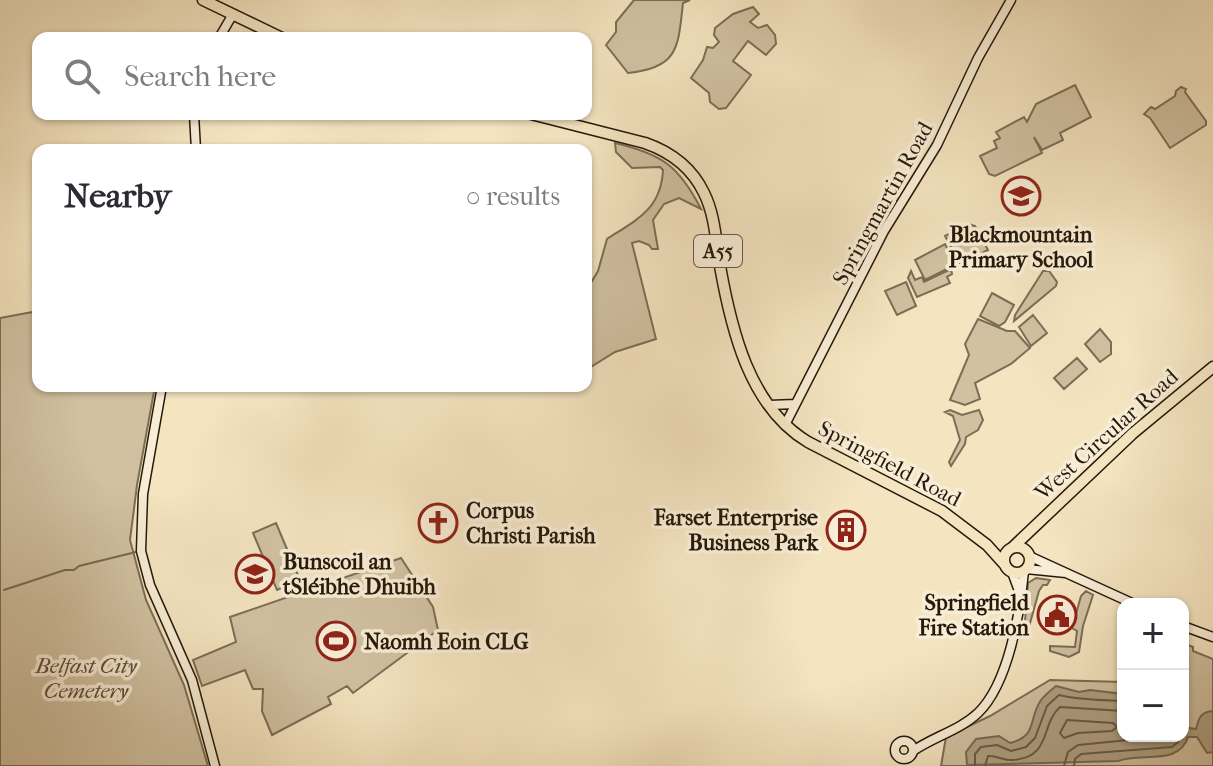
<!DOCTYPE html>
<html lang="en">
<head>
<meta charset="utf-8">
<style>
  body { margin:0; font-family:"IM FELL French Canon",serif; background:#f2f2f3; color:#2b2b33 }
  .controls { position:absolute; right:24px; bottom:24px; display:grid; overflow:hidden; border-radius:16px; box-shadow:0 2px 6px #0004 }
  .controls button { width:72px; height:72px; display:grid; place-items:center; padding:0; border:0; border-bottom:2px solid #e1e1e2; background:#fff; color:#2b2b33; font:40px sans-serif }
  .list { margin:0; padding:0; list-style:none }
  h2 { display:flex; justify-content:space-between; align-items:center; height:104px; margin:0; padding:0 32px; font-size:34px }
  h2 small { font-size:26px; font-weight:400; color:#7c7c81 }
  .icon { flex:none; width:44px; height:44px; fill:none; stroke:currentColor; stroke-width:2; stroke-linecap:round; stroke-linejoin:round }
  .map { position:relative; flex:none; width:1213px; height:766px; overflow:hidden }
  .search { position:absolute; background:#fff; box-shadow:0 2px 6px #0004; left:32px; top:32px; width:560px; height:88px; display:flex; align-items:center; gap:20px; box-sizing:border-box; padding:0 28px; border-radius:16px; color:#7c7c81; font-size:30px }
  .panel { position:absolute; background:#fff; box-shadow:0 2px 6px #0004; left:32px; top:144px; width:560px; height:248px; border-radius:16px }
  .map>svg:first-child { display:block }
  .green { fill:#d1c1a1; stroke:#7c6d55; stroke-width:2 }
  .water { fill:#ae9f82; stroke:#786952; stroke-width:2 }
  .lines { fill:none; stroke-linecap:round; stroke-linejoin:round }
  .shore { stroke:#6a5c46; stroke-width:2 }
  .stream { stroke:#786952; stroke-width:2 }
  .secondary-casing { stroke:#261909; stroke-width:11 }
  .highway-casing { stroke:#261909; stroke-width:13 }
  .secondary { stroke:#f8edd6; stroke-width:8 }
  .highway { stroke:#f4e4c0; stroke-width:10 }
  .labels { text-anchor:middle; stroke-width:7; stroke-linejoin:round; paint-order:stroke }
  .shield { fill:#f8edd6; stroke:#655946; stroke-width:2 }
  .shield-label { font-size:20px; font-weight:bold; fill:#261909 }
  .street-label { font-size:22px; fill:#261909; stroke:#f8edd6 }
  .poi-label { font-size:22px; font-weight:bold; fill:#261909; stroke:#f8edd6; text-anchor:start }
  .park-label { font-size:22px; font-style:italic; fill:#594b37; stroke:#f8edd6 }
</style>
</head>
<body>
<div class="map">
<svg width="1213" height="766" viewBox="0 0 1213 766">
  <rect width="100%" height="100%" fill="#f4e4c0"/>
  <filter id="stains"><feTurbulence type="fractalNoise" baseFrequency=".0025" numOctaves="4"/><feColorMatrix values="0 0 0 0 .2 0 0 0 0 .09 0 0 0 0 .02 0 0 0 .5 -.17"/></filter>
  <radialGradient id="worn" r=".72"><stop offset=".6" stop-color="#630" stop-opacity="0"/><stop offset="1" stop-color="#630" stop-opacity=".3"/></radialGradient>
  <path class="green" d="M634 0H690L683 3C678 47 679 68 628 73L606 45 616 32V22Z
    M753 7 759 14 750 22 758 28 767 25 775 35 776 44 766 55 748 41 733 61 751 75 726 108 719 109 710 102 709 93 691 78 703 60 707 47 713 48 719 42 714 35 715 28 733 14Z
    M1075 85 1091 117 1060 133 1063 140 1042 150 1034 137 1042 153 995 176 989 174 980 156 997 148 994 141 1000 138 996 132 1024 117 1027 122 1036 104Z
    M1181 87 1186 89 1185 92 1206 121V125L1170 148 1150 118 1144 114 1151 107 1155 109 1175 96 1176 91Z
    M615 143C662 154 679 166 701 209L679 198 664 204 653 220 658 249H652L649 245 639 241 632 243 656 339 615 352 586 370V291L598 271 607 239C638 219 661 209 663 170L660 167 632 168 616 152Z
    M969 224 975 226 978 231 976 237H981L988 250 960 264 945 236Z
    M945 244 955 265 925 280 915 260Z
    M951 269 952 274 947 277 950 283 917 297 908 278 911 271 915 280 922 277 924 282Z
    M1043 271H1049L1057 282 1056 286 1014 321 1015 315Z
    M906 282 916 306 897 315 885 291Z
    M992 293 1014 305 1005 322 999 326 980 316Z
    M38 311V386H155L137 485 130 540 146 600 184 685 208 766H0V318Z
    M1033 315 1047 333 1031 346 1019 327Z
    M978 319 1007 331H1015L1030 348 1011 364 975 383 980 399 965 405 950 400 969 355 965 344Z
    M1100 329 1111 342V354L1100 362 1085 344Z
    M1077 358 1087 369 1064 389 1054 378Z
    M950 410 962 415 979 410 983 420 978 430 966 437 965 444 951 466 949 462 960 440 953 416 945 412Z
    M276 523 300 580 277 590 253 533Z
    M401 558 433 607 438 630 353 693 347 686 328 697 331 704 272 735 262 711 263 689H253L245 670 202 686 193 660 236 642 230 617Z
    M1036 578 1050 580 1047 585H1043L1039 591 1027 634H1024L1028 583Z
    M1086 591 1093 595 1083 626 1079 652 1069 657 1050 651V646L1075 647 1077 631 1072 628 1081 596Z
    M1188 645 1193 647V651L1213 659V766H941L946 737 990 716 1050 680 1123 682V736H1183V649Z"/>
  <path class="water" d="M1056 686 1079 692 1090 690 1123 694V736H1183V714L1189 728 1196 729C1199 718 1200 712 1213 711V752L1207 753 1197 737H1188C1179 766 1142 752 1118 761L967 765 966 752 976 739 999 736 1010 743C1038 736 1028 719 1041 700 1045 695 1051 690 1056 686Z"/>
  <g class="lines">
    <path class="shore" d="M1067 720 1113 723 1117 727 1112 731 1078 733 1064 738 1060 733Z
      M975 766V754L981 747 997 745 1011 751 1026 747 1035 738 1047 706 1059 695C1079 700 1102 700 1123 701
      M985 766 988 756C997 755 1003 761 1012 760 1052 758 1040 725 1060 707L1123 711
      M1064 766 1068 752 1078 745 1169 736
      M1074 766 1075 759 1081 754 1172 747 1178 742 1180 736"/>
    <path class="stream" d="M4 590 65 570H74L79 566 136 552"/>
    <defs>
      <path id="secondary" d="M219 38 233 14
        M194 114 196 150
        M162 386 143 494 141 551 150 585 192 680 215 766
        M770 405 795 404
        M785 425 884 231 937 145 978 58 1011 0
        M1029 556 1134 604
        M1026 569 1066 573
        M1012 572 1019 591
        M1183 626 1213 637
        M895 750a9 9 0 1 1 18 0a9 9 0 1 1-18 0Z
        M913 751C933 737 960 730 978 713 1009 683 1020 612 1024 571"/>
      <path id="highway" d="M203 0 282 38
        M531 114 645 143C671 152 692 168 704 193 715 215 716 242 720 266 731 328 749 407 808 442L942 511 987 545 1005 565
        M1004 560a13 13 0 1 1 26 0a13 13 0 1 1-26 0Z
        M1012 548 1132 434 1213 367"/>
    </defs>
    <use href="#secondary" class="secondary-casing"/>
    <use href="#highway" class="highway-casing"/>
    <use href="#secondary" class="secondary"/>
    <use href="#highway" class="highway"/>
  </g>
  <defs>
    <symbol id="school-ring" viewBox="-11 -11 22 22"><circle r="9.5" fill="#f8edd6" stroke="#8f2418" stroke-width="1.5"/><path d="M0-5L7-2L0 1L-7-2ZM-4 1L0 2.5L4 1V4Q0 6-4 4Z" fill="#8f2418"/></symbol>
    <symbol id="church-ring" viewBox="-11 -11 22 22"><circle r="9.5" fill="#f8edd6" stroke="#8f2418" stroke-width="1.5"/><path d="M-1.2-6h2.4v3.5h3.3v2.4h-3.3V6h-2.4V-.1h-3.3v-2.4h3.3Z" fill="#8f2418"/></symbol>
    <symbol id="building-ring" viewBox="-11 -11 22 22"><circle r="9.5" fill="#f8edd6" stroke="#8f2418" stroke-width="1.5"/><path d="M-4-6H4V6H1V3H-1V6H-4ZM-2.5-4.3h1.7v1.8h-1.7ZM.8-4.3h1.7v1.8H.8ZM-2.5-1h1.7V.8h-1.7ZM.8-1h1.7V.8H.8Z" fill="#8f2418"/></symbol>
    <symbol id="civic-ring" viewBox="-11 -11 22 22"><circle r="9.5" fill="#f8edd6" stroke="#8f2418" stroke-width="1.5"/><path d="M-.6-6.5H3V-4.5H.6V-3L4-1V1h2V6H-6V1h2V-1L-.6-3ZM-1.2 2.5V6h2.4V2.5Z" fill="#8f2418"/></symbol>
    <symbol id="stadium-ring" viewBox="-11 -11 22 22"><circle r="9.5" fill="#f8edd6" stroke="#8f2418" stroke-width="1.5"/><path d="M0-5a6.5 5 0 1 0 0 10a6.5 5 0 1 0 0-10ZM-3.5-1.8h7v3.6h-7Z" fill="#8f2418"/></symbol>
  </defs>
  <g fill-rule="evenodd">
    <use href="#school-ring" x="999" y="174" width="44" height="44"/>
    <use href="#church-ring" x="416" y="501" width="44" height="44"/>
    <use href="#building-ring" x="824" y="508" width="44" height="44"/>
    <use href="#school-ring" x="233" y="552" width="44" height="44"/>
    <use href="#civic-ring" x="1035" y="593" width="44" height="44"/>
    <use href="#stadium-ring" x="314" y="619" width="44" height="44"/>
  </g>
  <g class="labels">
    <rect class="shield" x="694" y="235" width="48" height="32" rx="6"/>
    <g class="shield-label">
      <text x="718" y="258">A55</text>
    </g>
    <g class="street-label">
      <text transform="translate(882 203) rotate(-61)" y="8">Springmartin Road</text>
      <text transform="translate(1106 434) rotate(-42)" y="8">West Circular Road</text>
      <text transform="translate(890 463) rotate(28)" y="8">Springfield Road</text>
    </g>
    <g class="poi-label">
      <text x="1021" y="242" text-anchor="middle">Blackmountain<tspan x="1021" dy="25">Primary School</tspan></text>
      <text x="466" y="518">Corpus<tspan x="466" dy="25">Christi Parish</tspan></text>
      <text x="818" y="525" text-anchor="end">Farset Enterprise<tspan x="818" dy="25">Business Park</tspan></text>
      <text x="283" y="569">Bunscoil an<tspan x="283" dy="25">tSléibhe Dhuibh</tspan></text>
      <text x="1029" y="610" text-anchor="end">Springfield<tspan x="1029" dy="25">Fire Station</tspan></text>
      <text x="364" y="649">Naomh Eoin CLG</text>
    </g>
    <g class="park-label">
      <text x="86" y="673">Belfast City<tspan x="86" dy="25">Cemetery</tspan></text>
    </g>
  </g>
  <rect width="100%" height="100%" filter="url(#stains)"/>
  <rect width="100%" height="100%" fill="url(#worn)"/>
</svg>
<div class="controls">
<button>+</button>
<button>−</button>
</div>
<div class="search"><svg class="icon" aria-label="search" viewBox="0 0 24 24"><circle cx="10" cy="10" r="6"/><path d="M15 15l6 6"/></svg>Search here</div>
<section class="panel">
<h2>Nearby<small>0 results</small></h2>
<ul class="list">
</ul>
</section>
</div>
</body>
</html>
